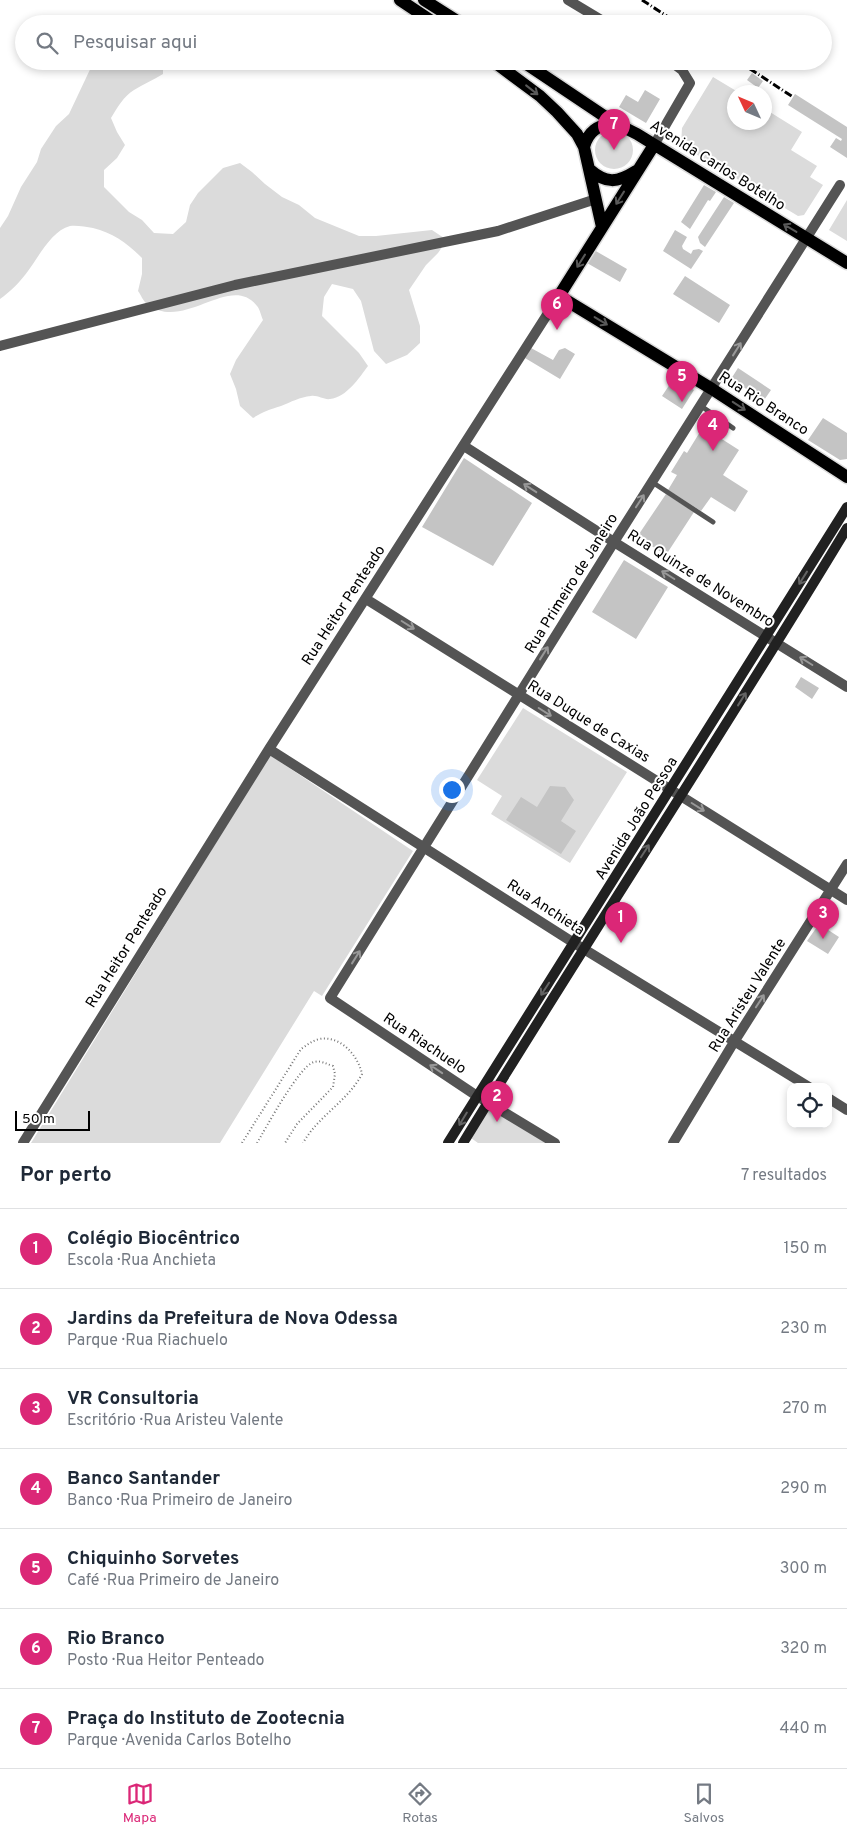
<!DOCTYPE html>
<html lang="pt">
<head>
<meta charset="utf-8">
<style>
  body { margin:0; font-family:Overpass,sans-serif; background:#f6f6f7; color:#1f2937 }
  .controls { position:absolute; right:15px; bottom:15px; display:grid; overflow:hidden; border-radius:10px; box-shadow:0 2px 8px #0003 }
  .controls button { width:45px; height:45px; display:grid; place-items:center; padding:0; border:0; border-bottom:1px solid #e0e1e3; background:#fff; color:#1f2937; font:25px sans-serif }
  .compass { position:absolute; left:727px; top:85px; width:45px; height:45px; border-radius:50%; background:#fff; box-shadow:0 2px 8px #0003; rotate:314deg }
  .scale { position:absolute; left:15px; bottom:12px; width:75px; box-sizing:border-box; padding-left:5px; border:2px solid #000; border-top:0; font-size:14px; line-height:18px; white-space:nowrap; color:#000; -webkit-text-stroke:4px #fff; paint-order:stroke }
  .you { position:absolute; left:451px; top:789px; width:18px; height:18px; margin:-12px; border:4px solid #fff; border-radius:50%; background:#1a73e8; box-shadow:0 0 0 8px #1a73e833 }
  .badge { display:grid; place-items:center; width:32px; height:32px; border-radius:50%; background:#db2777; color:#fff; font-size:16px; font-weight:700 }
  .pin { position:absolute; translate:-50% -41px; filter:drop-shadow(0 1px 2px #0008) }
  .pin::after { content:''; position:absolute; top:26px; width:18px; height:15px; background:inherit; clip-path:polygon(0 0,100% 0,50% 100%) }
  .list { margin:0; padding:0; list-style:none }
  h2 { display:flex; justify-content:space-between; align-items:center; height:65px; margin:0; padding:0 20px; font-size:21px }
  h2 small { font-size:16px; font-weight:400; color:#747a83 }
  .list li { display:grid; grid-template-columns:32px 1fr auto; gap:15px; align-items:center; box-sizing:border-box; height:80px; padding:0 20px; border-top:1px solid #e0e1e3 }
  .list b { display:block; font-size:19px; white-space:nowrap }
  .list p { margin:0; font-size:16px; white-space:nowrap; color:#747a83 }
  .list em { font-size:16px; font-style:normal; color:#747a83 }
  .icon { flex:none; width:28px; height:28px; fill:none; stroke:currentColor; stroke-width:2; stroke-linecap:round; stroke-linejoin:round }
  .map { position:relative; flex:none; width:847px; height:1143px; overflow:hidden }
  .search { position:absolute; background:#fff; box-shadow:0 2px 8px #0003; left:15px; right:15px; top:15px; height:55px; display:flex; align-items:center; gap:12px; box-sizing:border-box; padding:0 18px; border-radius:28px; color:#747a83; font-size:19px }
  .sheet { height:625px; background:#fff }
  nav { display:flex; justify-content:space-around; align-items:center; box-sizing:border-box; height:70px; border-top:1px solid #e0e1e3; background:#fff; font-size:14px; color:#747a83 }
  nav a { display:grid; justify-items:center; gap:2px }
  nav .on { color:#db2777 }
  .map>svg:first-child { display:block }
  .green { fill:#dbdbdb }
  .building { fill:#c4c4c4 }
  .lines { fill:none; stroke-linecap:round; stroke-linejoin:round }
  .primary-casing { stroke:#dbdbdb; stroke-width:15 }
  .path { stroke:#767676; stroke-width:2; stroke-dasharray:1 2.5; stroke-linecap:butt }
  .service { stroke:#545454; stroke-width:5 }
  .minor { stroke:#545454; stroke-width:10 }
  .secondary { stroke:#212121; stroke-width:10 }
  .primary { stroke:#000; stroke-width:12 }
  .rail { stroke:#000; stroke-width:3; stroke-dasharray:8 2.5 1 2.5; stroke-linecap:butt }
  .oneway { stroke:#595959 }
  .oneway2 { stroke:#989898 }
  .oneway3 { stroke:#646464 }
  .labels { text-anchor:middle; stroke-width:4; stroke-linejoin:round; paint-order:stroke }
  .street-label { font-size:15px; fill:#000; stroke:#fff }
</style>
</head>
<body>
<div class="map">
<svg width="847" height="1143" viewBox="0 0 847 1143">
  <rect width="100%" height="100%" fill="#fff"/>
  <path class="green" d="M94 61H163V74C153 80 144 84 134 90 124 96 117 108 111 118L117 132 125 145 117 158 104 170V187L129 212 142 220 154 233 173 234 186 222 190 205 198 193 223 168 240 163 252 172 265 184 282 197 299 205 315 218 359 236H376L432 230 447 240 438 253 426 265 409 290 420 326V343L407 355 386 364 374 351 361 301 353 289 332 284 324 297 322 316 359 353 368 366C359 378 347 397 330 399 324 400 318 395 311 396 300 397 291 402 281 406 269 410 264 411 253 418L240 406 236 389 230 374 236 360 263 320C261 316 260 309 257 306 230 272 184 333 147 304 143 301 141 295 138 291L142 274V258C127 243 113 233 93 228 86 227 77 225 70 226 51 231 38 258 28 271 21 281 10 292 0 299V228L8 216 21 187 37 162 41 149 56 126 69 114Z
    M713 77 738 92H734V122H764L765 109 802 132 791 150 817 166 810 177 823 185 804 215 798 216 681 145 682 128Z
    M595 150a19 19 0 1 1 38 0a19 19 0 1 1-38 0Z
    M847 200V241L829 230Z
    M523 708 627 772 570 863 491 814 502 796 477 780Z
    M270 755 413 851 322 996 314 991 220 1143H31Z
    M490 1107 546 1143H478L471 1138Z"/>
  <path class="building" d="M752 73 763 81 758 88 747 80Z
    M645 90 660 99 646 123 619 107 626 95 638 102Z
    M795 94 847 127V158L830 147 836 138 841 141 842 139 788 105Z
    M704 185 716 192 710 201 708 200 690 229 681 222Z
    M724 197 734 203 705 247 700 243 698 237Z
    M675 230 687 237 682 246 683 249 691 254 693 250 699 249 703 251 691 269 663 251Z
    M594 250 627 269 620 282 587 263Z
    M685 276 730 305 719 323 673 294Z
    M531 348 553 360 559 350 565 348 575 354 560 379 525 358Z
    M738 368 771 390 762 403 746 392 748 390 731 379Z
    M674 378 694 390 682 409 662 396Z
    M823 418 847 433V459L840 460 808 440Z
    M703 427 739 450 723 475 748 491 735 512 711 497 701 511 668 490 677 475 671 472 684 451 687 453Z
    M464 458 532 503 493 566 422 527Z
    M666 494 694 512 666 555 637 537Z
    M624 560 668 587 636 639 592 612Z
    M801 677 819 688 812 699 795 687Z
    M550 786 565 787 574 800 561 821 576 831 561 854 506 820 521 797 537 807Z
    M819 924 839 937 828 954 807 941Z"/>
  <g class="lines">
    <defs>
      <path id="primary" d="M400 0 436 24
        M424 0 462 24
        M493 61 540 96 557 112 577 134 584 147 602 227
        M522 61 613 122 637 134 847 263
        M654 145 559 296 712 389 847 477
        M584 147C588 131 598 126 613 122
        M589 169C606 184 617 183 636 171"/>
    </defs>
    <use href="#primary" class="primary-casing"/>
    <path class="path" d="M242 1143 301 1049C307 1045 312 1041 319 1039 340 1035 358 1055 362 1074 348 1101 318 1116 303 1143
      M257 1143C266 1128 299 1066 314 1062 321 1060 326 1064 333 1066L335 1074 333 1087 297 1124 285 1143"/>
    <path class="service" d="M701 406 733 428
      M652 482 713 522"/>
    <path class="minor" d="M568 0 608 24
      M654 145 690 83 682 70 670 61
      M0 346 235 285 498 231 596 199
      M464 446 614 542 847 687
      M366 599 847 900
      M269 749 574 943 809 1087
      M828 1098 847 1110
      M23 1143 269 749 559 296
      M555 1143 477 1096 330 998 614 542 840 185
      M673 1143 734 1042 847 864"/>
    <path class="secondary" d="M448 1143 847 507
      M463 1143C589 937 722 735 847 528"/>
    <use href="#primary" class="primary"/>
    <path class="rail" d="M642 0 679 24
      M738 61 793 97"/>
  </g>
  <defs><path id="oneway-shaft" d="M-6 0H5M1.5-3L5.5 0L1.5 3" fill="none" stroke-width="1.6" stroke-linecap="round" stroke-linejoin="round" transform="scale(1.25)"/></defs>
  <g class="oneway">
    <use href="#oneway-shaft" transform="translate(532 90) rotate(38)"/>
    <use href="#oneway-shaft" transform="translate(620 198) rotate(122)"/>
    <use href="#oneway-shaft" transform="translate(790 228) rotate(-149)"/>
    <use href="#oneway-shaft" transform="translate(581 261) rotate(122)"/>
    <use href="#oneway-shaft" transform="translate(601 321) rotate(31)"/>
    <use href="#oneway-shaft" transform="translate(739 406) rotate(33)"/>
  </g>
  <g class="oneway2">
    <use href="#oneway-shaft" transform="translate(737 349) rotate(-58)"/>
    <use href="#oneway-shaft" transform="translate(530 488) rotate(-147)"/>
    <use href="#oneway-shaft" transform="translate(640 501) rotate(-57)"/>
    <use href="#oneway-shaft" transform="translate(668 575) rotate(-148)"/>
    <use href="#oneway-shaft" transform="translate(408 625) rotate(32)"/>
    <use href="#oneway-shaft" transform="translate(544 653) rotate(-58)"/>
    <use href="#oneway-shaft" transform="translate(806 661) rotate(-148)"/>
    <use href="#oneway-shaft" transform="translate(545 712) rotate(32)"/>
    <use href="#oneway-shaft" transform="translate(698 807) rotate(32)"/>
    <use href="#oneway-shaft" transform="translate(356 957) rotate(-58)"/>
    <use href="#oneway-shaft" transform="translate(760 1001) rotate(-57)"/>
    <use href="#oneway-shaft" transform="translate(436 1069) rotate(-146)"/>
  </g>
  <g class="oneway3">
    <use href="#oneway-shaft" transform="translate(803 578) rotate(122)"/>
    <use href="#oneway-shaft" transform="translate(742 699) rotate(-58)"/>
    <use href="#oneway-shaft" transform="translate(645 851) rotate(-57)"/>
    <use href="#oneway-shaft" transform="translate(545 989) rotate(123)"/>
    <use href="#oneway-shaft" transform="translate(463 1119) rotate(121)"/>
  </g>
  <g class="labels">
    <g class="street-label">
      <text transform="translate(718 165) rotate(32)" y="5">Avenida Carlos Botelho</text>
      <text transform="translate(764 403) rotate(33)" y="5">Rua Rio Branco</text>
      <text transform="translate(701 578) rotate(32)" y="5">Rua Quinze de Novembro</text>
      <text transform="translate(571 583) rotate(-58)" y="5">Rua Primeiro de Janeiro</text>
      <text transform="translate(343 605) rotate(-57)" y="5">Rua Heitor Penteado</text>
      <text transform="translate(589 721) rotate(32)" y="5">Rua Duque de Caxias</text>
      <text transform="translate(636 818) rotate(-58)" y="5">Avenida João Pessoa</text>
      <text transform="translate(546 907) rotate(33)" y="5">Rua Anchieta</text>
      <text transform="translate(126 947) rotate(-58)" y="5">Rua Heitor Penteado</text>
      <text transform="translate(747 995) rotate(-58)" y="5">Rua Aristeu Valente</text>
      <text transform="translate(425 1043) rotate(34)" y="5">Rua Riachuelo</text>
    </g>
  </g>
</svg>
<div class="controls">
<button><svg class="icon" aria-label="locate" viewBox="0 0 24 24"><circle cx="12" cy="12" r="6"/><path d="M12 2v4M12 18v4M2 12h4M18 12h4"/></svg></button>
</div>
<svg class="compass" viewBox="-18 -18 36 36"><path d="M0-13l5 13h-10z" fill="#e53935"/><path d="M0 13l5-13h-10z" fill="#747a83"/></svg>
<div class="scale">50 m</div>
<div class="you"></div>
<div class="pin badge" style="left:621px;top:943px">1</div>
<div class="pin badge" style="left:497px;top:1122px">2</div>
<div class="pin badge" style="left:823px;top:939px">3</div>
<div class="pin badge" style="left:713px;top:451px">4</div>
<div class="pin badge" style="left:682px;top:402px">5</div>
<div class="pin badge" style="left:557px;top:330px">6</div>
<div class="pin badge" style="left:614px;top:150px">7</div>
<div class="search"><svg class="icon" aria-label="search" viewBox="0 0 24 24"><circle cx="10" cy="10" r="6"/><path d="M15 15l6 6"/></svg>Pesquisar aqui</div>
</div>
<section class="sheet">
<h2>Por perto<small>7 resultados</small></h2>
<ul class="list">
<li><span class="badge">1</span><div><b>Colégio Biocêntrico</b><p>Escola · Rua Anchieta</p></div><em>150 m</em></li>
<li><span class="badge">2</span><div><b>Jardins da Prefeitura de Nova Odessa</b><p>Parque · Rua Riachuelo</p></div><em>230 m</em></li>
<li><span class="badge">3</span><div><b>VR Consultoria</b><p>Escritório · Rua Aristeu Valente</p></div><em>270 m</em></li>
<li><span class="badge">4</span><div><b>Banco Santander</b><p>Banco · Rua Primeiro de Janeiro</p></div><em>290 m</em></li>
<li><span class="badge">5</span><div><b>Chiquinho Sorvetes</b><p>Café · Rua Primeiro de Janeiro</p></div><em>300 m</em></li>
<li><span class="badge">6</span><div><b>Rio Branco</b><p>Posto · Rua Heitor Penteado</p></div><em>320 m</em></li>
<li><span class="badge">7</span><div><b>Praça do Instituto de Zootecnia</b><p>Parque · Avenida Carlos Botelho</p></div><em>440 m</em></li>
</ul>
</section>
<nav>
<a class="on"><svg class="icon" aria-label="map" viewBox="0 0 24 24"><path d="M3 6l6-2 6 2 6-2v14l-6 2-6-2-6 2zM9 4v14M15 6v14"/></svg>Mapa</a>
<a><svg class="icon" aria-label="directions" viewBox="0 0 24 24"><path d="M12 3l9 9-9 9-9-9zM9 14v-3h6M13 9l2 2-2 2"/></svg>Rotas</a>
<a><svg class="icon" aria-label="saved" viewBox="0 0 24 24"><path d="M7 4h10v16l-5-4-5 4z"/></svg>Salvos</a>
</nav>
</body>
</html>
